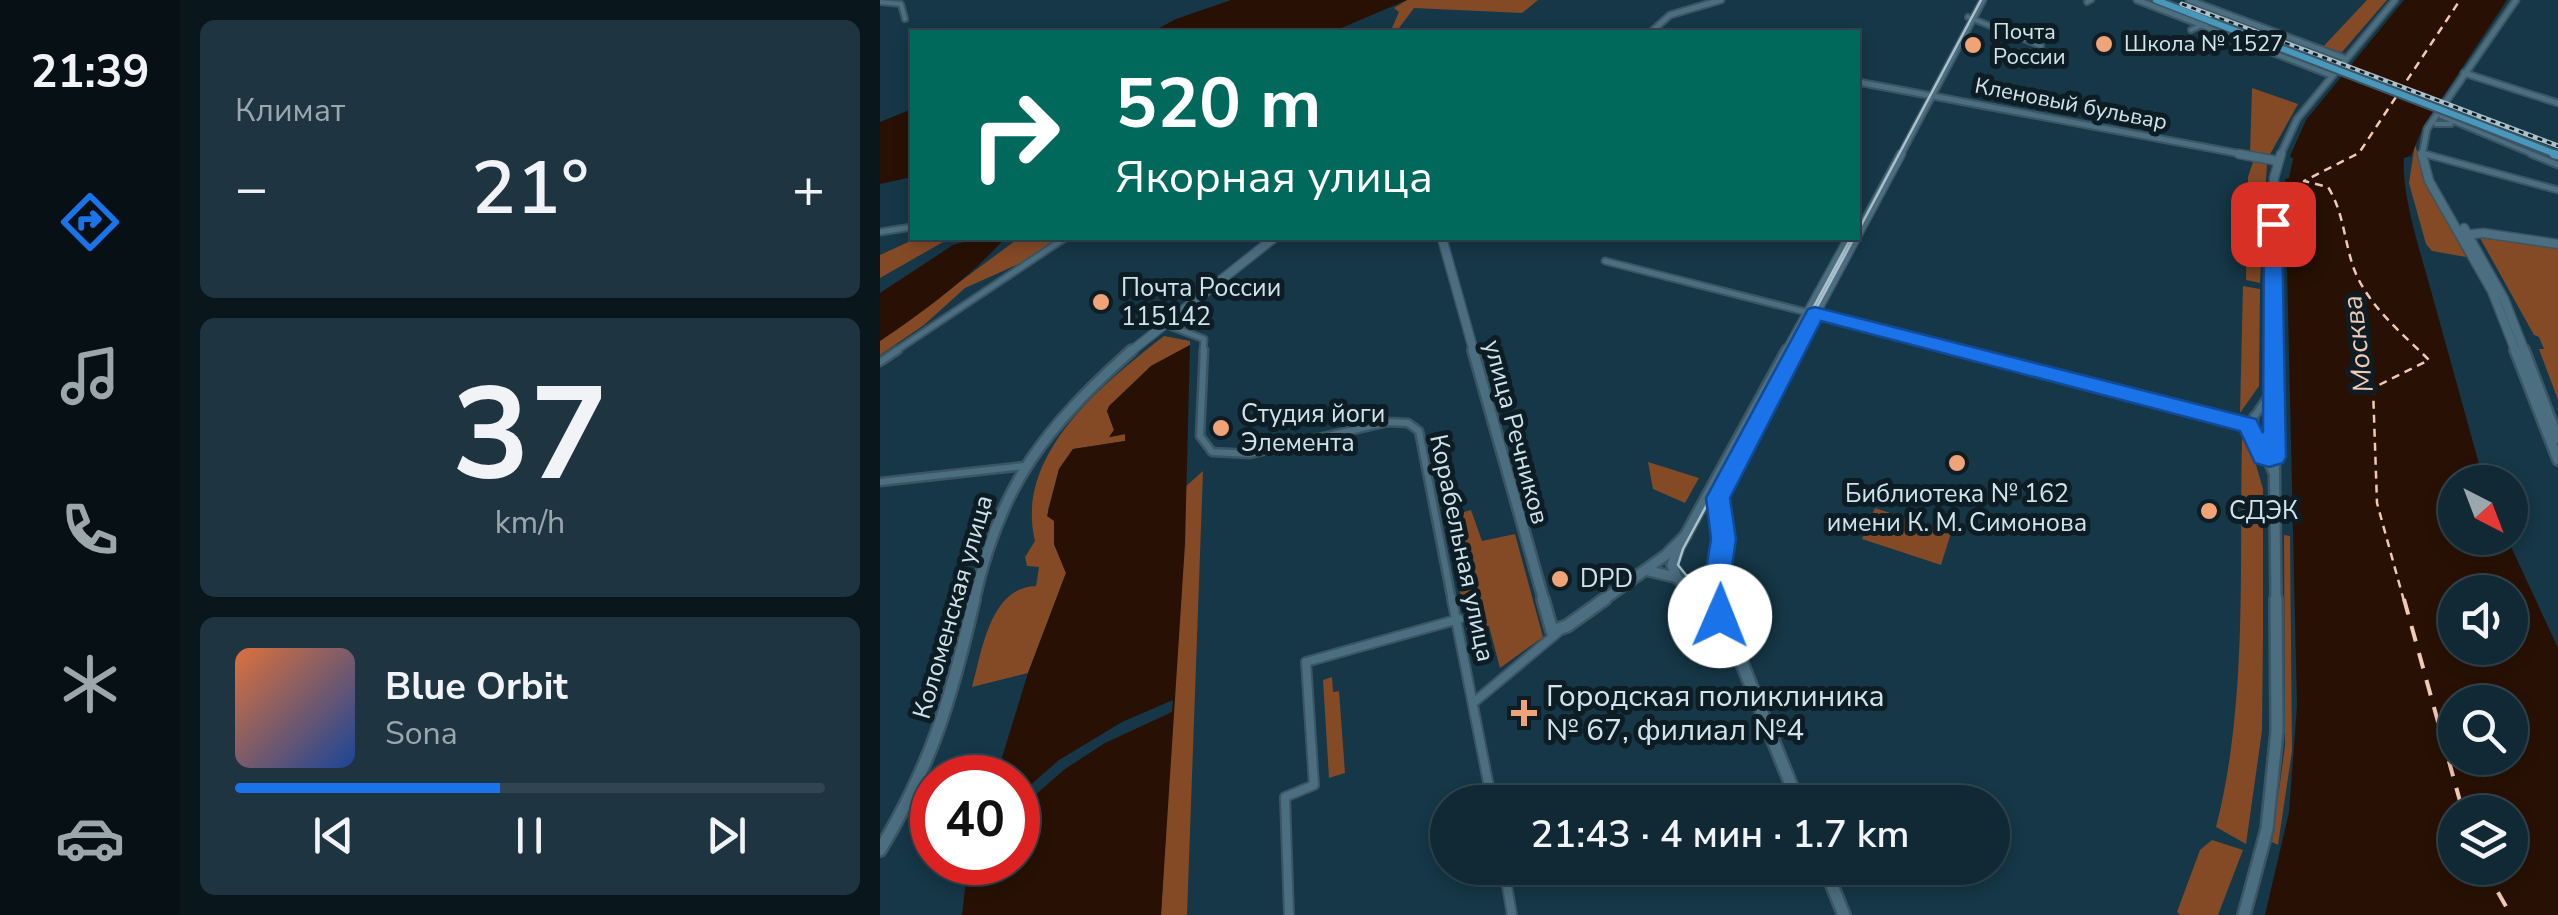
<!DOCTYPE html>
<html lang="ru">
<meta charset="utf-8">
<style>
:root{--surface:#102935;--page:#1e3541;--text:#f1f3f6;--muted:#9ca6ad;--line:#304550;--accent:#1a73e8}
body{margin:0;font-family:"Nunito Sans",sans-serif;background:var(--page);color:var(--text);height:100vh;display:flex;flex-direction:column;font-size:38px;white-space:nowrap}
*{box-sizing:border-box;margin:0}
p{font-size:32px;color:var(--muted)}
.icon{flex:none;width:55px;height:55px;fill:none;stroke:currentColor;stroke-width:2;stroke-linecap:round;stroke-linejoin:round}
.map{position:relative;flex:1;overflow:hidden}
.drawer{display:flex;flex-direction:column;gap:20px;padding:20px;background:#09171d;width:700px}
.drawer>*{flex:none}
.top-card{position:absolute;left:30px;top:30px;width:950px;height:210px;border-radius:0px;box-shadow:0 5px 15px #0003,0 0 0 2px var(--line);background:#00695c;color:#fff;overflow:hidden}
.needle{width:65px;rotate:138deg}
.fabs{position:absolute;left:1558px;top:465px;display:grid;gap:20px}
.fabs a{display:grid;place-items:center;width:90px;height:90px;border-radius:50%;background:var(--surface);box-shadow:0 5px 15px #0003,0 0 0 2px var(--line);font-size:50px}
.speed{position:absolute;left:30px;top:755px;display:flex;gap:20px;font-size:50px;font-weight:700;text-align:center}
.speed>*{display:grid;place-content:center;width:130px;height:130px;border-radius:50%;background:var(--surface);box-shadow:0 5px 15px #0003,0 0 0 2px var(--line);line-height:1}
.speed .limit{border:15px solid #d22;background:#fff;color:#111}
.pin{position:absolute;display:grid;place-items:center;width:85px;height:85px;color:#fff;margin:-42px;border-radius:20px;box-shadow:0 5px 15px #0006}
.me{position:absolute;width:110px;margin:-55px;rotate:1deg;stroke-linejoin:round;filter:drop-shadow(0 0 8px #0008)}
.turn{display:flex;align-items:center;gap:35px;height:210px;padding:0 40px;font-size:45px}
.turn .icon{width:130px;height:130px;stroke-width:2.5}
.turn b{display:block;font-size:70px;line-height:85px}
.big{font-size:75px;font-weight:600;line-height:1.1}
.drawer .card{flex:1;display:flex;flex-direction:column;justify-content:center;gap:15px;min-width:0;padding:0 35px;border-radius:15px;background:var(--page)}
.drawer .dial{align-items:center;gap:0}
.dial b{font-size:130px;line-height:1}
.song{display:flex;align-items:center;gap:30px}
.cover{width:120px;height:120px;border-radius:15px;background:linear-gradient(135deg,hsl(20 70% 55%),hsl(220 70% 35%))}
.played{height:10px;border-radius:5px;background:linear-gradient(90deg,var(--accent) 45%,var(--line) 45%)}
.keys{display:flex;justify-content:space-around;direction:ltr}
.heat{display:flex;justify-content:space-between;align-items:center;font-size:55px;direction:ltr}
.trip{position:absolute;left:550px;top:785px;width:580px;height:100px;border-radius:50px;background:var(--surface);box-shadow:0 5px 15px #0003,0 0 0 2px var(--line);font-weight:600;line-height:100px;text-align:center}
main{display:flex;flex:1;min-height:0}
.tabs{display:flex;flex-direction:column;width:180px;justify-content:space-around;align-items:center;background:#061015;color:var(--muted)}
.tabs .icon{width:70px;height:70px}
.tabs .on{color:var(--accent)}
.tabs b{font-size:45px;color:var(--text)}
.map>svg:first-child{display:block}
</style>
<main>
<nav class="tabs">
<b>21:39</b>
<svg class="icon on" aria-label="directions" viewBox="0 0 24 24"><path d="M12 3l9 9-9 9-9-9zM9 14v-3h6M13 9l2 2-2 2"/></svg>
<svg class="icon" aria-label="music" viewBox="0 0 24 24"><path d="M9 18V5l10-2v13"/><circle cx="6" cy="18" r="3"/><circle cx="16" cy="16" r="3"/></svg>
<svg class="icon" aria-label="phone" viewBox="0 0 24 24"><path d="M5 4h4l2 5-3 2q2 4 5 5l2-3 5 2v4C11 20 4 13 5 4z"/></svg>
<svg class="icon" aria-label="climate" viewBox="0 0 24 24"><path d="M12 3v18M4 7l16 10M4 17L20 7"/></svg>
<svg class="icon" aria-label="car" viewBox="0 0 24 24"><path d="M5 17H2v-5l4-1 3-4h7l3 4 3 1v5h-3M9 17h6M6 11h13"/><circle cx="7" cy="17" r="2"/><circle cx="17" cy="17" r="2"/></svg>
</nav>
<section class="drawer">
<div class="card"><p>Климат</p>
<div class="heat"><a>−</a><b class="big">21°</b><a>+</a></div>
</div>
<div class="card dial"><b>37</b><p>km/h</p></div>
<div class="card">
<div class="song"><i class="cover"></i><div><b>Blue Orbit</b><p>Sona</p></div></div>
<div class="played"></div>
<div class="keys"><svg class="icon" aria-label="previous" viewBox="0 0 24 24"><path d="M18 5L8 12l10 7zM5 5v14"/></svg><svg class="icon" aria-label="pause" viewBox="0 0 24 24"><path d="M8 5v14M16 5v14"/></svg><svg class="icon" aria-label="next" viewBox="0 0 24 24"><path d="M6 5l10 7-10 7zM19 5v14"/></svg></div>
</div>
</section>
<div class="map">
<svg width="1678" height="915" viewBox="0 0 1678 915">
<rect width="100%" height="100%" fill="#153747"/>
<!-- green -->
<g fill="#844a26">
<path d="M527,0H658L642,13L534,8L519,28H512L519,12L514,8Z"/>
<path d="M1487,0H1507L1462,52L1441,49Z"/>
<path d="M1372,88L1418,104L1389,156L1370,154Z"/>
<path d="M1535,144L1545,182L1586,257L1552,251L1546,244L1529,183Z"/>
<path d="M1374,159L1387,163L1380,283L1366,280L1368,177Z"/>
<path d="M37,238H70L0,278V255Z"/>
<path d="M139,238H182L150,259L85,288L44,325L0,355V341Z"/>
<path d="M1600,238L1678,248V400L1659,349H1664L1659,337L1654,335Z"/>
<path d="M1363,286L1380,289L1379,386L1360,413Z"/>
<path d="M284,336L310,341V345L271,366L227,411L234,430L230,437L246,434L245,441L193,449L179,469L168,510L174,521V544L186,573L148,673L92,687C102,651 110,587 156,586L159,567L147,566L145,557L155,541C134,454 223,384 284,336Z"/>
<path d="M1362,439L1369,441L1383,489V637L1382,731L1366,844L1336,827C1368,702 1359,567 1362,439Z"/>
<path d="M768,462L819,478L805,503L773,489Z"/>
<path d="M323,471L307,915H281L305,487Z"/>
<path d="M995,508L1071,533L1061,565L982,539Z"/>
<path d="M591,510L602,541L635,534L663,637L620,668L609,626L587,631L567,517Z"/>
<path d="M1404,535L1410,536L1412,751L1398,845L1392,842L1405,746Z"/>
<path d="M452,677L453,692L459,691L465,773L449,778L443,680Z"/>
<path d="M1332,840L1363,850L1338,915H1300L1297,912L1320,850Z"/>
</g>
<!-- water -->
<g fill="#281104" fill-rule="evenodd">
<path d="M351,0H527L452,32H272L296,19Z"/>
<path d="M1524,0H1627L1544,125L1531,156L1524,158C1521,192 1540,251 1550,287C1568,352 1586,417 1604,482H1575V538H1627L1678,648V915H1385L1409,812L1417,706L1405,179L1409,178L1413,159L1410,156L1426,120ZM1575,592H1630V648H1575ZM1575,702H1630V758H1575ZM1575,812H1630V868H1575Z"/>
<path d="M32,109V177L0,184V122Z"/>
<path d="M99,238H125C92,276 43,312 0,341V293L73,245Z"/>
<path d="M310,345L305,544L281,915H82L88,863L138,862V778L116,777L148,673L186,573L174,544V521L167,516L179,469L193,449L245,441V434L229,437L234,430L227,411L229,406L271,366Z"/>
</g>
<!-- pier -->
<path fill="#153747" d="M293,700L292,712L225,743L185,769L138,810V796L179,760L242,722Z"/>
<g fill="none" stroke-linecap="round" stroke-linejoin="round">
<!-- ferry-far1 -->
<path stroke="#f2c9b2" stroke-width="2.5" stroke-dasharray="8 6" stroke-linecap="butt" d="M1524,601L1497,503L1493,388L1549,360C1522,333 1488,306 1474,269C1464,241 1464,213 1448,187L1424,181L1479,153L1580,0"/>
<!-- ferry -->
<g stroke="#f2c9b2" stroke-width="4" stroke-dasharray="16 12" stroke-linecap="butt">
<path d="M1524,599L1583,812"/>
<path d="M1604,868L1631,915"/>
</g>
<defs>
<g id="street-far3">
<path d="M0,2L21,4L25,19"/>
<path d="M1207,2L1211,0"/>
<path d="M1088,17L1161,46"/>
<path d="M1311,30L1322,25"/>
<path d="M1561,116L1657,156"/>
<path d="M1556,124H1571"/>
<path d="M1545,154L1553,156"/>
</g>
<g id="street-far2">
<path d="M1545,154L1678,190"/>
<path d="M1651,154L1678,165"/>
<path d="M0,232L32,227"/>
<path d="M725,261L1083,352"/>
<path d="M287,325L324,339L323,352"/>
<path d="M14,352L185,238"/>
</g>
<g id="street-far1">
<path d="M324,350L320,436L332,452L370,454L508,422L528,423L539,431L572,601"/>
<path d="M1073,350L1368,425"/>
<path d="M0,362L18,350"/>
<path d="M1374,416V432L1394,476"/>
<path d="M1372,420L1393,389"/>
<path d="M0,482L144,466"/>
</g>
<g id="street">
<path d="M572,599L612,802"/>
<path d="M593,703L677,633"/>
<path d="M624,868L632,915"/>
<path d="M409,915L405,797L434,785L426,662L579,619"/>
</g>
<g id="secondary-far3">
<path d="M1257,0L1451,75"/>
<path d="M1309,0L1464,58"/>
<path d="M771,32L790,15L841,0"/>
<path d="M1584,73L1678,103"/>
<path d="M978,82L1372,156"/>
<path d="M1020,156L1103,0"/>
<path d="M1400,156L1417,119L1515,0"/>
<path d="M1542,156L1547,129L1636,0"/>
</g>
<g id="secondary-far2">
<path d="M1359,154L1398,161"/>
<path d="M1542,154L1549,181L1612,291L1636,352"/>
<path d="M1584,228L1624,299L1645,352"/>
<path d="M978,234L1021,154"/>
<path d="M1584,235L1603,233L1678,244"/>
<path d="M562,238L594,352"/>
<path d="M250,352L394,238"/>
<path d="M906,352L969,238"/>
<path d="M915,352L976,238"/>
<path d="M1393,352L1394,178L1401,154"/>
</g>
<g id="secondary-far1">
<path d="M593,350L664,601"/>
<path d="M1393,350L1396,601"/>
<path d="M1635,350L1678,460"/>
<path d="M1644,350L1678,439"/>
<path d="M765,570L795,577L827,601"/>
<path d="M797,578L792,565L799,547L907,350"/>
<path d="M804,582L826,583L839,572"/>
<path d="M94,601C120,484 165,428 252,350"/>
<path d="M722,601L786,555L806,535"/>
<path d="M836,601L844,539L838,498L917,350"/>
</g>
<g id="secondary">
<path d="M663,599L672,631L687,626L725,599"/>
<path d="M825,599L836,610"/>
<path d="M836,599L918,802"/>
<path d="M0,850C52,764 72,696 94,599"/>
<path d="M945,868L964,915"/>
<path d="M1364,915L1387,829L1397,731L1396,599"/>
</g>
<g id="primary-far1">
<path d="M1276,0L1330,21"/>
<path d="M1596,123L1678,155"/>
</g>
<path id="primary" d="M1674,154L1678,155"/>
</defs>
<!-- street-far3 casing -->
<use href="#street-far3" stroke="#3b5563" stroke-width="8"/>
<!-- street-far2 casing -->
<use href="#street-far2" stroke="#3b5563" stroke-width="9"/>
<!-- street-far1 casing -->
<use href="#street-far1" stroke="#3b5563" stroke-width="11"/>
<!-- street casing -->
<use href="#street" stroke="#3b5563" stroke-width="12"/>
<!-- secondary-far3 casing -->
<use href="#secondary-far3" stroke="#3b5563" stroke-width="9"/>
<!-- secondary-far2 casing -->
<use href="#secondary-far2" stroke="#3b5563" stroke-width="11"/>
<!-- secondary-far1 casing -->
<use href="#secondary-far1" stroke="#3b5563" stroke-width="14"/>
<!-- secondary casing -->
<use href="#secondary" stroke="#3b5563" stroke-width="16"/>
<!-- primary-far1 casing -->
<use href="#primary-far1" stroke="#3b5563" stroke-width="10"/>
<!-- primary casing -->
<use href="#primary" stroke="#3b5563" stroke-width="11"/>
<!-- street-far3 -->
<use href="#street-far3" stroke="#4b6e80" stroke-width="4"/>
<!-- street-far2 -->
<use href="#street-far2" stroke="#4b6e80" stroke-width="5"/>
<!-- street-far1 -->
<use href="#street-far1" stroke="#4b6e80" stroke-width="6"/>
<!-- street -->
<use href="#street" stroke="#4b6e80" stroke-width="8"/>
<!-- secondary-far3 -->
<use href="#secondary-far3" stroke="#4b6e80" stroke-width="5"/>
<!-- secondary-far2 -->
<use href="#secondary-far2" stroke="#4b6e80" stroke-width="8"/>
<!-- secondary-far1 -->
<use href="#secondary-far1" stroke="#4b6e80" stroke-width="9"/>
<!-- secondary -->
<use href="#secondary" stroke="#4b6e80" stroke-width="11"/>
<!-- primary-far1 -->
<use href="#primary-far1" stroke="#4798bb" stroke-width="6"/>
<!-- primary -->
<use href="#primary" stroke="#4798bb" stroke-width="8"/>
<!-- tram -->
<g stroke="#abc1cc" stroke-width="2.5">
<path d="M978,231L1101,0"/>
<path d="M971,238L803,549L798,565L806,575L826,576L834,568L838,550L834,498L974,238"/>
</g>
<defs>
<path id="rail" d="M1302,4L1678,146"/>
</defs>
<!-- rail casing -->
<use href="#rail" stroke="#abc1cc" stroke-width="5"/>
<!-- rail -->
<use href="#rail" stroke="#0e1d24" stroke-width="2.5" stroke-dasharray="5" stroke-linecap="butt"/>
<defs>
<path id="primary-bridge" d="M1330,21L1596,123"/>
</defs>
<!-- primary-bridge casing -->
<use href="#primary-bridge" stroke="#3b5563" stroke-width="10" stroke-linecap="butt"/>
<!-- primary-bridge -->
<use href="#primary-bridge" stroke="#4798bb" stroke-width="6"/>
</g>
<!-- route -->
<path fill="#1a73e8" stroke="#114b97" stroke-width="2.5" d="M1393,218L1402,224L1406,457L1403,463L1389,467L1375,463L1360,431L941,321L850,498L856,539L848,594L853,616L849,623L840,627L831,623L822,594L831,539L826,498L928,309L935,307L1368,417L1376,419L1383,433L1384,224Z"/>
<!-- markers -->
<g fill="#efa377" stroke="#0e1d24" stroke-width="4">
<circle cx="1224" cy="44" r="10"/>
<circle cx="1093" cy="45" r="10"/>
<circle cx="221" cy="302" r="10"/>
<circle cx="341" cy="428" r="10"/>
<circle cx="1077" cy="463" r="10"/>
<circle cx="1329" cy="511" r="10"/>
<circle cx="680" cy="579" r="10"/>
<path d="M639 698h10v10h10v10h-10v10h-10v-10h-10v-10h10z"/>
</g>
<g text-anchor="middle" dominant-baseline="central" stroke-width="10" stroke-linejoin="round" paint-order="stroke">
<!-- far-poi labels -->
<g font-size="22" fill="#d1e4ee" stroke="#0e1d24" text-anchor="start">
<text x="1113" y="32">Почта<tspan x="1113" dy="25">России</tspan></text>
<text x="1244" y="44">Школа № 1527</text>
</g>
<!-- far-street labels -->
<g font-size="22" fill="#d1e4ee" stroke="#0e1d24">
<text transform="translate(1191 104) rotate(11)">Кленовый бульвар</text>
</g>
<!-- poi labels -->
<g font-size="25" fill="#d1e4ee" stroke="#0e1d24" text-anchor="start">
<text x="241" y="288">Почта России<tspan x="241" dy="29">115142</tspan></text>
<text x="361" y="414">Студия йоги<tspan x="361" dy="29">Элемента</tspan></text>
<text x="1077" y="494" text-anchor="middle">Библиотека № 162<tspan x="1077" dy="29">имени К. М. Симонова</tspan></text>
<text x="1349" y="511">СДЭК</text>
<text x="700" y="579">DPD</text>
</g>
<!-- street labels -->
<g font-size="25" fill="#d1e4ee" stroke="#0e1d24">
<text transform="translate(636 432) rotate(75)">улица Речников</text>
<text transform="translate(582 548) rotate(78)">Корабельная улица</text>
<text transform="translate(73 607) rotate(-74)">Коломенская улица</text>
</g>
<!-- water labels -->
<g font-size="28" font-style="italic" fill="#f2c9b2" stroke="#0e1d24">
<text transform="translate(1478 344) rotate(-97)">Москва</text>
</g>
<!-- near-poi labels -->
<g font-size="30" fill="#d1e4ee" stroke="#0e1d24" text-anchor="start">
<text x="666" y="696">Городская поликлиника<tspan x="666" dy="34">№ 67, филиал №4</tspan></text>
</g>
</g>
</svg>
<div class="fabs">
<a><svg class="needle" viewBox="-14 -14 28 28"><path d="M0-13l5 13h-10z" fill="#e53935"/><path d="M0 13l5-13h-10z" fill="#9ca6ad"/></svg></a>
<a><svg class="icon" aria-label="sound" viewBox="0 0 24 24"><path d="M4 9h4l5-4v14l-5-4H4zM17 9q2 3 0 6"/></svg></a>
<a><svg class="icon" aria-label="search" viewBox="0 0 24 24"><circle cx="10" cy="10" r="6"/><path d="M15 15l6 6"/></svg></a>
<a><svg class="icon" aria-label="layers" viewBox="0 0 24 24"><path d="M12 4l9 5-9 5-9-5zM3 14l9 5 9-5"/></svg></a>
</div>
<div class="speed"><div class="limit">40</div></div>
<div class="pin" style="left:1393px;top:224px;background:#d93025"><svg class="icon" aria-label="arrive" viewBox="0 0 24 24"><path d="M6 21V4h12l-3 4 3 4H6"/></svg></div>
<svg class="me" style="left:840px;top:616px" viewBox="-20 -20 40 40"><circle r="19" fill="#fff"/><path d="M0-13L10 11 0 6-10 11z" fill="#1a73e8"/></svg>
<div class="trip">21:43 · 4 мин · 1.7 km</div>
<div class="top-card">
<div class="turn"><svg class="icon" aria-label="right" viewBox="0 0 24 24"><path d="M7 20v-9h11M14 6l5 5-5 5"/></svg><div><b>520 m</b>Якорная улица</div></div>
</div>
</div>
</main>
